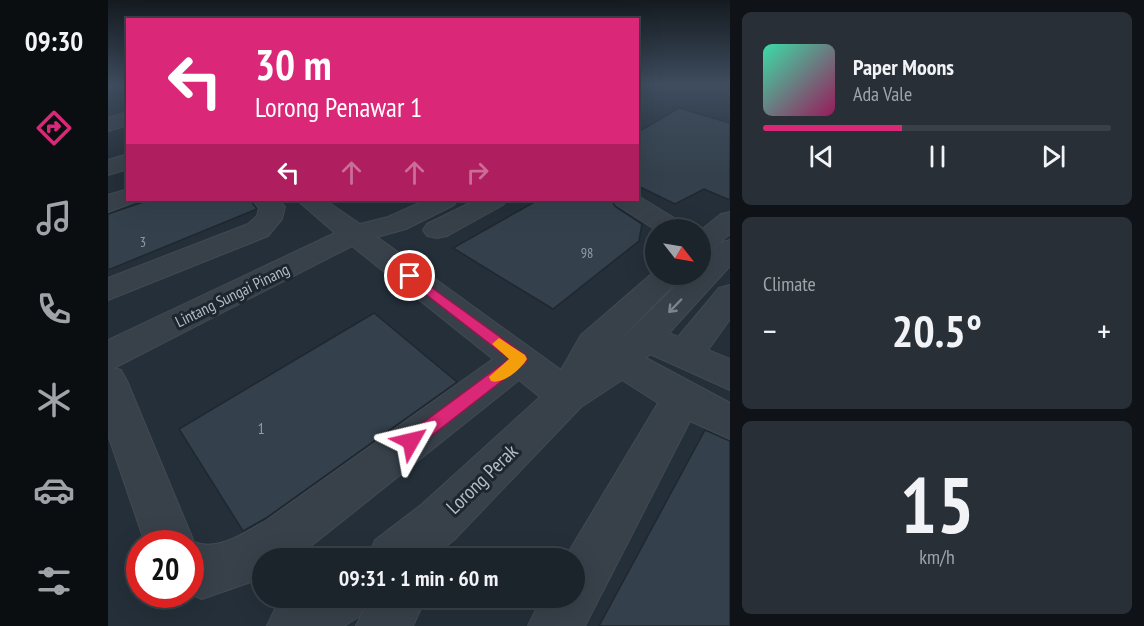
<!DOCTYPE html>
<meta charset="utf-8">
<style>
:root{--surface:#1b232b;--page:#282f37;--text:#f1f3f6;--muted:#a0a4a9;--line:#394047;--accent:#db2777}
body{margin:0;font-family:"PT Sans Narrow",sans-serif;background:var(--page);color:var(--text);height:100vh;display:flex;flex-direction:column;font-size:22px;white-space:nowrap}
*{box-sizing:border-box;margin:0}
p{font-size:20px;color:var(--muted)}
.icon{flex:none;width:33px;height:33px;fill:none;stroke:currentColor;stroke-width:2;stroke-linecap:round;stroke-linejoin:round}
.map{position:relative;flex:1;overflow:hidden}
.details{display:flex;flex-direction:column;gap:12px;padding:12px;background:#0f1318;width:414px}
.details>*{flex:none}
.guide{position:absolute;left:18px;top:18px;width:513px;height:183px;border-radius:0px;box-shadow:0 6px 24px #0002,0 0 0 2px var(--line);background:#db2777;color:#fff;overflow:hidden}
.needle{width:39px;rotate:121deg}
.fabs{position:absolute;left:537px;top:219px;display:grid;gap:12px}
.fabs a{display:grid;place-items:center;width:66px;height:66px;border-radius:50%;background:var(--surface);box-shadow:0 6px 24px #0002,0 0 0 2px var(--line);font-size:30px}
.speed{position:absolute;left:18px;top:530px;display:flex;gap:12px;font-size:30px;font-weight:700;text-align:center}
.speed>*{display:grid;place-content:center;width:78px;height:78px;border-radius:50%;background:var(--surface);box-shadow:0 6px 24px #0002,0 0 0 2px var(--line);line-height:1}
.speed .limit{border:9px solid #d22;background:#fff;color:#111}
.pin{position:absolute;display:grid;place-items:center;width:51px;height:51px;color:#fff;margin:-26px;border:3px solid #fff;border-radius:50%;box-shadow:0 2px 6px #0007}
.me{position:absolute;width:66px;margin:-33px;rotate:53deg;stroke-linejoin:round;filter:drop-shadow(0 0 4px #0008)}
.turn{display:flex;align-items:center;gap:21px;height:126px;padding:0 30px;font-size:27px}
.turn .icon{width:78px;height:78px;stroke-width:2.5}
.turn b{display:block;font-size:42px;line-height:51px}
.lanes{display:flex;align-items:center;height:57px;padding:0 30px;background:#0003;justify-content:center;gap:30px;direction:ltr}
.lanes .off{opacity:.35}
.big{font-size:45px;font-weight:800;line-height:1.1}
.details .widget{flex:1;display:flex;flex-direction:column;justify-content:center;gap:9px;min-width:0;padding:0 21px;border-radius:9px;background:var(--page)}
.details .dial{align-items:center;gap:0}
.dial b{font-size:78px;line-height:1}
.song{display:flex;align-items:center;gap:18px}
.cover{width:72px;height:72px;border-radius:9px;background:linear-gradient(135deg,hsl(160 70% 55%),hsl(330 70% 35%))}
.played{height:6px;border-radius:3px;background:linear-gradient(90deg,var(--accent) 40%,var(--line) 40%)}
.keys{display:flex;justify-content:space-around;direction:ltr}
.heat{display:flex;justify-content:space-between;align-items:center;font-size:33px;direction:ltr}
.trip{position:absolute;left:144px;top:548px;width:333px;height:60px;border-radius:30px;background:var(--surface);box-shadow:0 6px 24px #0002,0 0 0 2px var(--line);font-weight:800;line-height:60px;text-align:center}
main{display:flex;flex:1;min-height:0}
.menu{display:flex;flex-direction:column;width:108px;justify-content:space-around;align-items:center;background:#0b0e11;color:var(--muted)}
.menu .icon{width:42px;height:42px}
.menu .selected{color:var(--accent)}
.menu b{font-size:27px;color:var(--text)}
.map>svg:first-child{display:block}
</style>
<main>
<nav class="menu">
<b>09:30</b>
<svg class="icon selected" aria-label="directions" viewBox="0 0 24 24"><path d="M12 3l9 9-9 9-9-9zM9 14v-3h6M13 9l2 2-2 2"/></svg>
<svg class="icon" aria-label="music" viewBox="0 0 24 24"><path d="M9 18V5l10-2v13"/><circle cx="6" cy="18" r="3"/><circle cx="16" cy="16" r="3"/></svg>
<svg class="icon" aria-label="phone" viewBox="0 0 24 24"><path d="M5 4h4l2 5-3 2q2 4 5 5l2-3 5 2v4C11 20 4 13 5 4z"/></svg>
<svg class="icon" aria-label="climate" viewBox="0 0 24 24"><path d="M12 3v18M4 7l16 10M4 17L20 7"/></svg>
<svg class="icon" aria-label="car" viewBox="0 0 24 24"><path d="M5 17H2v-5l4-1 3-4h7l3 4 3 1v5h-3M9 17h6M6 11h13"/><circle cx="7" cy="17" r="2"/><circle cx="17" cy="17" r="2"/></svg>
<svg class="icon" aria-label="filters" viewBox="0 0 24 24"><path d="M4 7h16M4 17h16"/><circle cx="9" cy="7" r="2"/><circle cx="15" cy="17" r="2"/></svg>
</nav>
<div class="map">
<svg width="622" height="626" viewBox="0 0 622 626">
<rect width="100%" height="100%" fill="#242f39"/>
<!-- building -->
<g fill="#34414d" stroke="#1f2830" stroke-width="1.5">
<path d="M571,108L622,123V200L596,189L567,204L530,186V132Z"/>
<path d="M41,200H142L149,209L0,270V214Z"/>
<path d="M430,200H503L508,207L534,224L531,241L445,309L345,248Z"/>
<path d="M266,313L349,382L158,518L135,531L71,429Z"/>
<path d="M597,430L622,441V626H491Z"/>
</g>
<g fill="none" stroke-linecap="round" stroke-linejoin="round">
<defs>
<g id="minor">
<path d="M20,112V125L0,131V118Z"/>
<path d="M20,154V169L0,175V160Z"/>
<path d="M20,189V200H30L29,201L0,212V195Z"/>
<path d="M530,196L576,224L579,230H548L509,205L505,200H530Z"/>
<path d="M144,200H171L177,207L174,219L160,236L0,300V278L140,224L149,216L151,208Z"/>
<path d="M189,200H217L252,224L280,217L318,200H349L346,205L298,229L269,237L453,370L473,335L548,270V274H576L510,342L580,274H592V262L612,243L622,240V266L561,333L570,337L611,288L622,285V319L600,350L622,359V390L542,354L538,358L622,403V439L582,421L477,626H420L434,597H466V558H457L550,403L514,380L473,407L347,539L324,558H260L267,540L313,505L432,397L411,380L193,554L187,558H154V578L94,599L82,594V543H37L0,435V340L227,233ZM244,246L385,359L159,520C138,532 110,552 86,542L19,381L13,370L6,368Z"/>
<path d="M368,200H399L395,205L339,236L329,238L319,236L315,230L319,224Z"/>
<path d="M622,212V234L602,251L592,253V231L613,214Z"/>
<path d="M183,597H260L252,616L236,626H159L168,607Z"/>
<path d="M262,597H318L305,626H248Z"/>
</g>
</defs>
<!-- minor casing -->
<use href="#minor" stroke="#414a53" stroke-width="2"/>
<!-- minor -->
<use href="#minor" fill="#38414a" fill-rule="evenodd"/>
</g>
<!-- one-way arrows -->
<defs><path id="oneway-shaft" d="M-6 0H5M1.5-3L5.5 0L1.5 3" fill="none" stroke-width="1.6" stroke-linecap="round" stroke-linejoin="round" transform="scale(1.5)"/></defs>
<use stroke="#7c858e" href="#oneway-shaft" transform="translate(567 306) rotate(134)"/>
<!-- sky -->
<linearGradient id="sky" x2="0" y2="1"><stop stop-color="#141a1f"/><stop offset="0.49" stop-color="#3f4d5f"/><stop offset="1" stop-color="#3f4d5f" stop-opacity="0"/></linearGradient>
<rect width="622" height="173" fill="url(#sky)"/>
<!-- route -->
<path fill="#db2777" stroke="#8e194d" stroke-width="1.5" d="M302,272L417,355L419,359L417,363L309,447L303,449L297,447L294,441L297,436L401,359L298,279L296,276L298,273Z"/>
<!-- slow -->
<path fill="#f59e0b" d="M391,338L417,355L419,359C413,369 395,385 383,381L381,377L401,359L384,344Z"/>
<g text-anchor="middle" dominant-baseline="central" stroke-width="6" stroke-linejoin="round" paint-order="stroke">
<!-- number labels -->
<g font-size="14" fill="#929ca6">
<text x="35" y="242">3</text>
<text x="479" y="253">98</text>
</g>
<!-- street labels -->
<g font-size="16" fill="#b3bcc5" stroke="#1d262e">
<text transform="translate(124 295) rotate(-26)">Lintang Sungai Pinang</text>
</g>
<!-- near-number labels -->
<g font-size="16" fill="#929ca6">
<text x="153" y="428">1</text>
</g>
<!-- near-street labels -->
<g font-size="20" fill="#b3bcc5" stroke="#1d262e">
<text transform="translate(374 479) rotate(-44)">Lorong Perak</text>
</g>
</g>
</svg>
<div class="fabs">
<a><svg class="needle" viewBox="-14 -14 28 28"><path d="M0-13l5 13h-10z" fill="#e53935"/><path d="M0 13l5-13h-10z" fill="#a0a4a9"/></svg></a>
</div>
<div class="speed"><div class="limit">20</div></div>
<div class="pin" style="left:302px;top:276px;background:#d93025"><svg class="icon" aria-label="arrive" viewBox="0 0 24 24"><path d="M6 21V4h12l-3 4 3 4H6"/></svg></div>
<svg class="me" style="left:303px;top:441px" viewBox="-20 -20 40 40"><path d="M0-17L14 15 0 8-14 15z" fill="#db2777" stroke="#fff" stroke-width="4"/></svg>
<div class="trip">09:31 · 1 min · 60 m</div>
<div class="guide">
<div class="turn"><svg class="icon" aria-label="left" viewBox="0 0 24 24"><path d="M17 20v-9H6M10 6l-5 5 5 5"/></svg><div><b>30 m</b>Lorong Penawar 1</div></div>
<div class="lanes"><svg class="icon" aria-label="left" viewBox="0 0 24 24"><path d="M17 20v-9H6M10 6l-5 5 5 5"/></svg><svg class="icon off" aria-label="ahead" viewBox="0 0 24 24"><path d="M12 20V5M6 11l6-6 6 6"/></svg><svg class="icon off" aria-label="ahead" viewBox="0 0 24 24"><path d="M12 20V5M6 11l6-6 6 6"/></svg><svg class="icon off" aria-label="right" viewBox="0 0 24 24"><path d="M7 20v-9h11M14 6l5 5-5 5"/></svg></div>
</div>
</div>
<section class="details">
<div class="widget">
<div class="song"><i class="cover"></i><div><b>Paper Moons</b><p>Ada Vale</p></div></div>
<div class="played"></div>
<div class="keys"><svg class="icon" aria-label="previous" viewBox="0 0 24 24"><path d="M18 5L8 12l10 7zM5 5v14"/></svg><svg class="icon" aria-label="pause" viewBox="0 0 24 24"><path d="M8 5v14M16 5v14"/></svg><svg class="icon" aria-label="next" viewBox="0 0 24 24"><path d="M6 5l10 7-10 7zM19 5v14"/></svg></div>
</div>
<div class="widget"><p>Climate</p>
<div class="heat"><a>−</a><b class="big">20.5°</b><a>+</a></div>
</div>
<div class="widget dial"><b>15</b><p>km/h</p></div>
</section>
</main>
